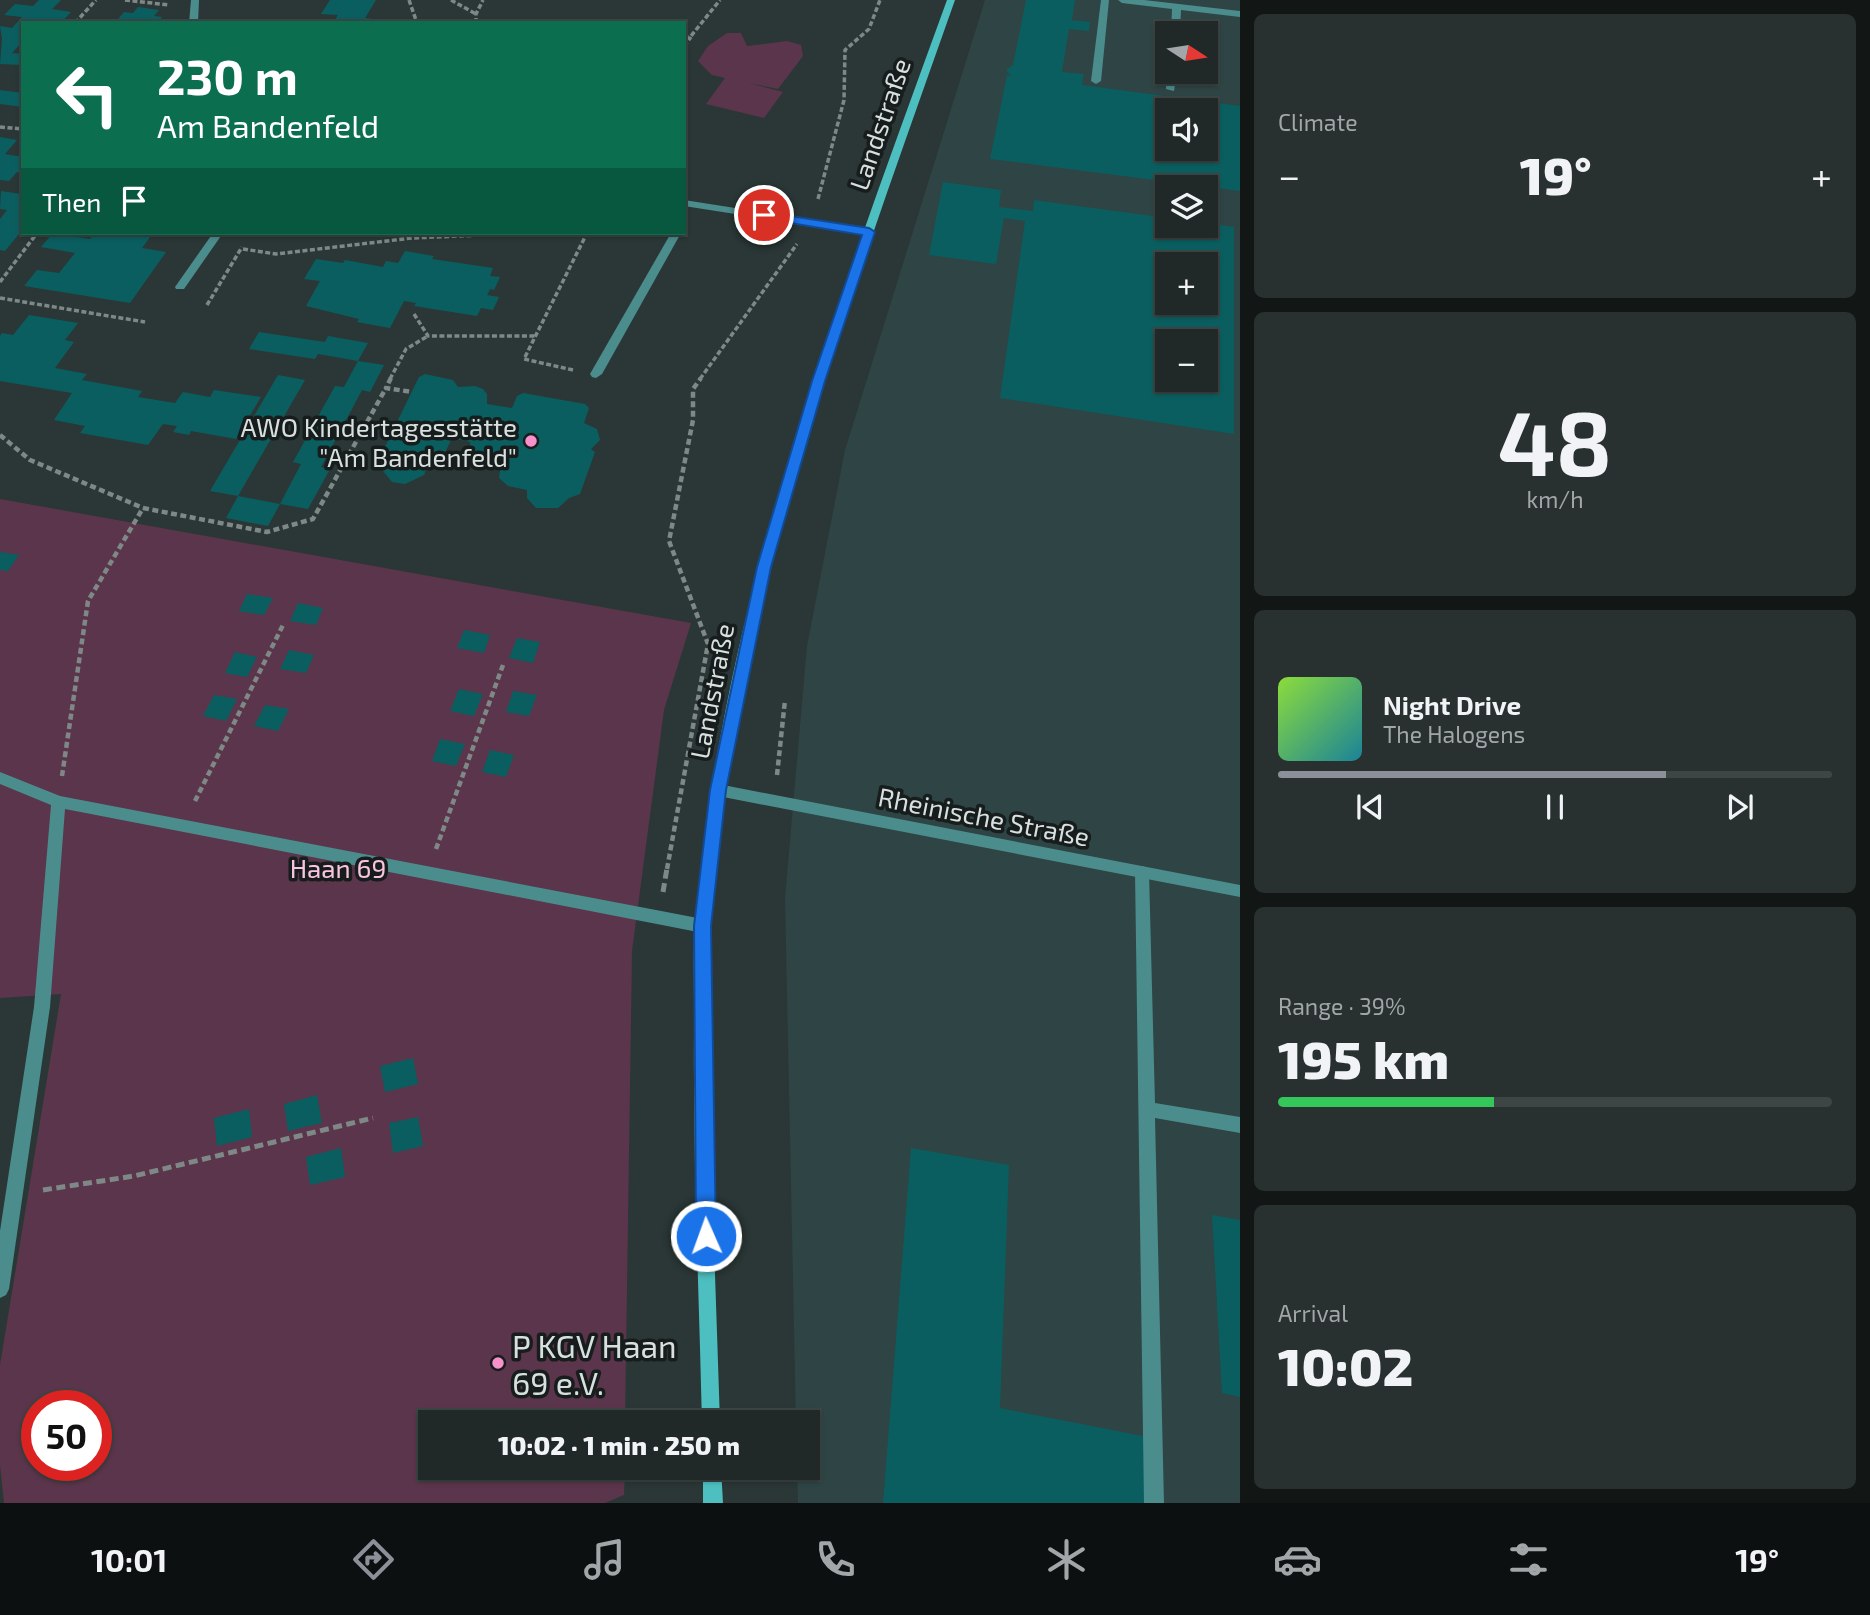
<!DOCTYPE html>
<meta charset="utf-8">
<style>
:root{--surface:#202928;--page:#283130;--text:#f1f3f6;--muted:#a2a6a8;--line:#3d4545;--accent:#8c9099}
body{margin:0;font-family:"Exo 2",sans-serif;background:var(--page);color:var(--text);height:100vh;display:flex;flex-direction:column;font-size:26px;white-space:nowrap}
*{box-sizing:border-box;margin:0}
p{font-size:23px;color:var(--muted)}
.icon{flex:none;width:38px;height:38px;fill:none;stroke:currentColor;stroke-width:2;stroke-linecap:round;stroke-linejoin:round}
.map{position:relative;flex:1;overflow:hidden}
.drawer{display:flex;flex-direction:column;gap:14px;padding:14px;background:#121716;width:630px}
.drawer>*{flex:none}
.guide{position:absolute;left:21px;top:21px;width:665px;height:214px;border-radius:0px;box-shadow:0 2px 5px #0004,0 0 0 2px var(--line);background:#0b6e4f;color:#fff;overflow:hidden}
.needle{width:46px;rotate:102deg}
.fabs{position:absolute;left:1155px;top:21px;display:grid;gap:14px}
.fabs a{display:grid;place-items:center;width:63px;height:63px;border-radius:0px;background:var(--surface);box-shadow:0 2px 5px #0004,0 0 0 2px var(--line);font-size:35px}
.speed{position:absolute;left:21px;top:1390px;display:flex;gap:14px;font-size:35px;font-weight:700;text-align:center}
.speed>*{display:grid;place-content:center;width:91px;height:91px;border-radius:50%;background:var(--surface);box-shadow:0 2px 5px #0004,0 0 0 2px var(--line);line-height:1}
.speed .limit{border:10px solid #d22;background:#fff;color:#111}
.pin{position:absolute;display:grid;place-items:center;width:60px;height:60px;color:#fff;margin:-30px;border:4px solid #fff;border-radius:50%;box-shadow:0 2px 7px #0007}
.me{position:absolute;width:77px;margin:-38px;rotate:358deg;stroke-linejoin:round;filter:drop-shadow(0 0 5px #0008)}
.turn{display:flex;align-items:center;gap:24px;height:147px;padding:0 21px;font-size:32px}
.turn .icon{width:91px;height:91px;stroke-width:2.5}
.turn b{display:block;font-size:49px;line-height:60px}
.then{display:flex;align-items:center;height:66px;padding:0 21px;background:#0003;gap:14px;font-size:26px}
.big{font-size:52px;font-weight:800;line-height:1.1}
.drawer .tile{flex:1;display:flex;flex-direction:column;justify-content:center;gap:10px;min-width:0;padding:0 24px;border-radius:10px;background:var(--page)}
.drawer .dial{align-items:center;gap:0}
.dial b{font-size:91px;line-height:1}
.song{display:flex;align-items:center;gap:21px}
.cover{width:84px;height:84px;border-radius:10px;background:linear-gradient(135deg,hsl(90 70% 55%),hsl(190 70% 35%))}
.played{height:7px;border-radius:4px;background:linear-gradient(90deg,var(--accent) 70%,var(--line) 70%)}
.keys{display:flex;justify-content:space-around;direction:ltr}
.heat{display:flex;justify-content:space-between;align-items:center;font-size:38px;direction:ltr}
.charge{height:10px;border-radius:5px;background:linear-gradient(90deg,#34c759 39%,var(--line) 0)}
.trip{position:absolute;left:418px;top:1410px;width:402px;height:70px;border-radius:0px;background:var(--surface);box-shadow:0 2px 5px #0004,0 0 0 2px var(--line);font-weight:800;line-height:70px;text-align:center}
.tabs{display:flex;height:112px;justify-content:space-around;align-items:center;background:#0d1010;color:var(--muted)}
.tabs .icon{width:49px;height:49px}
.tabs .selected{color:var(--accent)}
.tabs b{font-size:32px;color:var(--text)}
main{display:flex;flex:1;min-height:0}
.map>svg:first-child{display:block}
</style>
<main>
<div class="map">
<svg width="1240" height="1503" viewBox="0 0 1240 1503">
<rect width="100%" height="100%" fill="#2a3736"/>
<!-- built -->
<path fill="#2f4444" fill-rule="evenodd" d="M985,0H1240V1503H798L797,1468H808V1423H796L785,898L807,646L845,450ZM1167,33H1206V72H1167ZM1167,110H1206V149H1167ZM1167,187H1206V226H1167ZM1167,264H1206V303H1167ZM1167,341H1206V380H1167Z"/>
<!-- green -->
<g fill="#5b354b" fill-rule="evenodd">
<path d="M727,33H741L747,46L787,41L801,45L803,56L778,89L749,83L783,92L764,118L706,104L725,78L712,75L698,61L708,46Z"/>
<path d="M0,499L691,623L664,710L632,951L625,1423H430V1468H625L624,1495L605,1503H4L0,1465V1365L61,994L0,998ZM37,1405H96V1465H37Z"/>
</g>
<!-- building -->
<g fill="#0b5e5f" fill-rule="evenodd">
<path d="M39,0H61L52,9L71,12L61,23L41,20L39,23H23V41L12,53L23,54V65L0,64L2,39L0,26L12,28L22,17L4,15L15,4L33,6Z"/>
<path d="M330,0H376L365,18L380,20L378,23H333L338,15L321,14Z"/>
<path d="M1026,0H1075L1072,20L1090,22L1089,31L1069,29L1062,72L1084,74L1082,85L1240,106V191L990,159L1007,75L1012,76L1006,70L1013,65ZM1167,110H1206V149H1167Z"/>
<path d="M138,7L159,10L154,16L162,17L158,23H115L124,12L133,13Z"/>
<path d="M0,90L23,93V107L0,104Z"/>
<path d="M0,137L17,140L5,154L23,157V173L17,172L9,181L0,180Z"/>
<path d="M943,182L1001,190L999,207L1033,211L1034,200L1167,218V226H1206V223L1234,227V434L1000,398L1025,221L1004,218L996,264L929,255ZM1167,264H1206V303H1167ZM1167,341H1206V380H1167Z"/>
<path d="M1,191L21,194L23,192V229L5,251L0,250V219L7,210L0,209Z"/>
<path d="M53,233L90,239L95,233H153L142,248L166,252L130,303L24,286L37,270L59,273L75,253L41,247Z"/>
<path d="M405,251L434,256L432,259L493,268L490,276L500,277L494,290L490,289L487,295L499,297L493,310L481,308L477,316L414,306L416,303L404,301L390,328L357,322L359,319L306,306L320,281L304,279L316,259L343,263L345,260L383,267L386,261L398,263Z"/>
<path d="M29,315L78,323L65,340L74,342L55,368L87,374L82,380L142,391L138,397L175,403L183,392L210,397L214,390L261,397L236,439L191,431L189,435L173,432L177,426L163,424L148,445L80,433L85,426L54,420L72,393L0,381V336L2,333L13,335Z"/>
<path d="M259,332L325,342L328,336L368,343L358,361L318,354L315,359L249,349Z"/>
<path d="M358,361L384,365L370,392L362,390L321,467L330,469L308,509L280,504L301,464L293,462L335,386L344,387Z"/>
<path d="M425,374L453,380L458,387L475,386L483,389L487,394V404L512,408L517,396L523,393L585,404L589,408L584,423L597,429L600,440L591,449L595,452L580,494L569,498L558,508H536L527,498V490L508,486L499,478L501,460L488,462L477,459L471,456L470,442L452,438L441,461L430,460L424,475L405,484L392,482L383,471L384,465L377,463L419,377Z"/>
<path d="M278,375L305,380L238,496L210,491Z"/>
<path d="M238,496L280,504L268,526L226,518Z"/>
<path d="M0,552L19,555L8,571L0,570Z"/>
<path d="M247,594L273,598L264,615L239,611Z"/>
<path d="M298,603L323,608L316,625L290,621Z"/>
<path d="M464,630L490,635L484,653L457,648Z"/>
<path d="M517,638L540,642L533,663L509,658Z"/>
<path d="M289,650L314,655L306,673L280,669Z"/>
<path d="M235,652L257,657L247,677L225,673Z"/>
<path d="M459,689L483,694L474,716L450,711Z"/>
<path d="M513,691L537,695L529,716L506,712Z"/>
<path d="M214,695L237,699L226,721L203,716Z"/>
<path d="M265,705L289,709L278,731L254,726Z"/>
<path d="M440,739L465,744L456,766L432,761Z"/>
<path d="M490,750L514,755L506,777L482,772Z"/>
<path d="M413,1058L418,1084L385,1092L380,1066Z"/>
<path d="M317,1095L322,1123L288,1131L284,1104Z"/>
<path d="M249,1109L252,1137L217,1146L214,1118Z"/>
<path d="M418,1117L423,1146L393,1153L389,1123Z"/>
<path d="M341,1148L345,1177L310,1185L306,1157Z"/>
<path d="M911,1148L1009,1165L1000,1408L1143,1436L1145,1503H883Z"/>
<path d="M1212,1215L1240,1220V1397L1222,1393Z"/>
</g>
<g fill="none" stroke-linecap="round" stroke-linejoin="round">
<!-- path-far2 -->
<g stroke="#7e8887" stroke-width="3.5" stroke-dasharray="5 2.5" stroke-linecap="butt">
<path d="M125,0L169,5"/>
<path d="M409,0L417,23"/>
<path d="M451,0L476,14"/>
<path d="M75,23L96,0"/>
<path d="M476,23V14L483,0"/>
<path d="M684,38L691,36L720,0"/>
<path d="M684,46L691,37"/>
<path d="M0,127L23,129"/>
<path d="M818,199L844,100L845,50L869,29L880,0"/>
<path d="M243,249L276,254L412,238L530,233"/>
<path d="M0,282L37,233"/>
<path d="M0,298L145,322"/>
<path d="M207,305L242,247"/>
<path d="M414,314L428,336H536"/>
<path d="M573,370L524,359L587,233"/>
<path d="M390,379L406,349L428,336"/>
<path d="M700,379L797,244"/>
</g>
<!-- path-far1 -->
<g stroke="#7e8887" stroke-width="4.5" stroke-dasharray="6 3.5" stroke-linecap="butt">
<path d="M391,378L386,388L412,392"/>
<path d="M0,435L30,460L143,508"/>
<path d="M777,775L785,700"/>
<path d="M62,776L88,601L143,508L267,532L313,519L386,388"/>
<path d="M195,801L283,625"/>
<path d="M436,849L503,665"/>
<path d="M667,869L708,644L669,541L693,420V389L701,378"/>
</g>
<!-- path -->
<g stroke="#7e8887" stroke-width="5" stroke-dasharray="9 4.5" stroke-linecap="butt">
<path d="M663,892L667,868"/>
<path d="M43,1190L134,1176L373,1118"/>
</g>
<!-- service -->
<g fill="#4b8d8d" fill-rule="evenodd">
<path d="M1101,0H1109L1101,81L1096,84L1091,81Z"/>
<path d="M1118,0H1144L1240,11V17L1181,10L1180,33H1171L1172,9L1122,3Z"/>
<path d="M1167,72H1177L1174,91L1166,89Z"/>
<path d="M0,772L60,796L703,919L708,921L711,926L708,931L703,933L65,809L50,1007L9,1289L6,1295L0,1298V1231L34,1007L51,805L0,784Z"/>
<path d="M1142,866L1147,868L1149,872L1155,1103L1240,1117V1133L1155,1118L1164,1503H1144L1135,872L1137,868Z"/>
</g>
<!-- minor -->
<g fill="#4b8d8d" fill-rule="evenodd">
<path d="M191,0H199L198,23H189Z"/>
<path d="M684,200L869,229L874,232L869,235L684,206Z"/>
<path d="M213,233H223L184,289H176L175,287Z"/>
<path d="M671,233H681L602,374L596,378L592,377L590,374Z"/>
<path d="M718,784L1240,885V897L718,796L713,794L711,790L713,786Z"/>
</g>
<!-- secondary -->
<g fill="#4dbfc0" fill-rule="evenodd">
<path d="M947,0H955C849,301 734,604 711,925C708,961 710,998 710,1035C710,1164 716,1293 720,1423H702C699,1293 693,1164 694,1034C695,997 692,961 695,924C722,603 838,301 947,0Z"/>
<path d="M703,1468H721L723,1503H703Z"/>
</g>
</g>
<!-- route -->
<path fill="#1a73e8" stroke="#114b97" stroke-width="2" d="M764,212L869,228L875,232L825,381L771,567L726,790L711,926L716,1236L713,1243L706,1246L699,1243L696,1236L694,926L710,790L757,567L812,381L862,235L760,218V213Z"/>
<!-- markers -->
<g fill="#f890cc" stroke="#171d1d" stroke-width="2.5">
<circle cx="531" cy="441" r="7"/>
<circle cx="498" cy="1363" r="7"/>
</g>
<g text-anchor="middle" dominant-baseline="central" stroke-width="7" stroke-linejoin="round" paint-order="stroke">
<!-- street labels -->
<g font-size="26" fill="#d8dfdf" stroke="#171d1d">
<text transform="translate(879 124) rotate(-71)">Landstraße</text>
<text transform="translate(711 691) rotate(-79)">Landstraße</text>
<text transform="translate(984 816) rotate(11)">Rheinische Straße</text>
</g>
<!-- poi labels -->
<g font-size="26" fill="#d8dfdf" stroke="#171d1d" text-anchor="end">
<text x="517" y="426">AWO Kindertagesstätte<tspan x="517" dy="30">"Am Bandenfeld"</tspan></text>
</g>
<!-- park labels -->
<g font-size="26" fill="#fac4e1" stroke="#171d1d">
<text x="338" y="867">Haan 69</text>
</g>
<!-- near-poi labels -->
<g font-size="32" fill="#d8dfdf" stroke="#171d1d" text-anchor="start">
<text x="512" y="1345">P KGV Haan<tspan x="512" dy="37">69 e.V.</tspan></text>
</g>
</g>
</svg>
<div class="fabs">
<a><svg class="needle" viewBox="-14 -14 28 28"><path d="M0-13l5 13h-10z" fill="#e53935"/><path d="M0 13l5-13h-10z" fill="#a2a6a8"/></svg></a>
<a><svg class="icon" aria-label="sound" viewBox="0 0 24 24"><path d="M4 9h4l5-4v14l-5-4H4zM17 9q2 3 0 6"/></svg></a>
<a><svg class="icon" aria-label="layers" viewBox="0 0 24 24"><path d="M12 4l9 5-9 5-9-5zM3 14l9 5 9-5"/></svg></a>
<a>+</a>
<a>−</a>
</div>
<div class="speed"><div class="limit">50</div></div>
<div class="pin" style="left:764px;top:215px;background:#d93025"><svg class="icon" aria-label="arrive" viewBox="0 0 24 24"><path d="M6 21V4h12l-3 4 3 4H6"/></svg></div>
<svg class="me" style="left:706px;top:1236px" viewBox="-20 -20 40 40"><circle r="17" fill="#1a73e8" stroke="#fff" stroke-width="3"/><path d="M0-11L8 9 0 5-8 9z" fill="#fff"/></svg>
<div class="trip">10:02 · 1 min · 250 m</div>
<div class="guide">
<div class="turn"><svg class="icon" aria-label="left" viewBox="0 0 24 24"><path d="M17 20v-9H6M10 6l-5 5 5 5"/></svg><div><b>230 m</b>Am Bandenfeld</div></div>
<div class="then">Then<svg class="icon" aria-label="arrive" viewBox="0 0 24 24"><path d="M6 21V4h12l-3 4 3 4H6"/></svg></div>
</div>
</div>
<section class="drawer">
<div class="tile"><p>Climate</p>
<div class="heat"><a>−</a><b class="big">19°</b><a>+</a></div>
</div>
<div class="tile dial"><b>48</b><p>km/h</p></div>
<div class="tile">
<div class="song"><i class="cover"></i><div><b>Night Drive</b><p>The Halogens</p></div></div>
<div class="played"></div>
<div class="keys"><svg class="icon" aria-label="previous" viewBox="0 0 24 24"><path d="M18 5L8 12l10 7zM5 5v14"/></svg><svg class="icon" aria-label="pause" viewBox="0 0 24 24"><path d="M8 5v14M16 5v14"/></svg><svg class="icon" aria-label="next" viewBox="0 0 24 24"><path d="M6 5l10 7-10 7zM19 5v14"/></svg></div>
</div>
<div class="tile"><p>Range · 39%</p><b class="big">195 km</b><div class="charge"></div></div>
<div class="tile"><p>Arrival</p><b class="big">10:02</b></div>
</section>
</main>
<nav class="tabs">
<b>10:01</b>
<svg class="icon selected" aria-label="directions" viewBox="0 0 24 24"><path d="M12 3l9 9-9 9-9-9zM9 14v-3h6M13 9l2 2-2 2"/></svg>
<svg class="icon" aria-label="music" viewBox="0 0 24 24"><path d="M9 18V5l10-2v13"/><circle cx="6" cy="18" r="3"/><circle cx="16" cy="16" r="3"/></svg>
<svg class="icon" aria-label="phone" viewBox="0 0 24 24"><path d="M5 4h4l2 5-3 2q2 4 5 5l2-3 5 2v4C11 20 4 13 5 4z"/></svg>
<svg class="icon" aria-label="climate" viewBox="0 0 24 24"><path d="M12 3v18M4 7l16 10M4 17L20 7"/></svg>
<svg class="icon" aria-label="car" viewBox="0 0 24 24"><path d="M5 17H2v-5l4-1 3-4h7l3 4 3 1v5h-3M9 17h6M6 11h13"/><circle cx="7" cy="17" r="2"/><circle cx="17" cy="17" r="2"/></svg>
<svg class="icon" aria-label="filters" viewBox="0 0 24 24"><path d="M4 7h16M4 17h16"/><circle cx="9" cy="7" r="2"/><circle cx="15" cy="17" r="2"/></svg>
<b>19°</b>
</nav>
